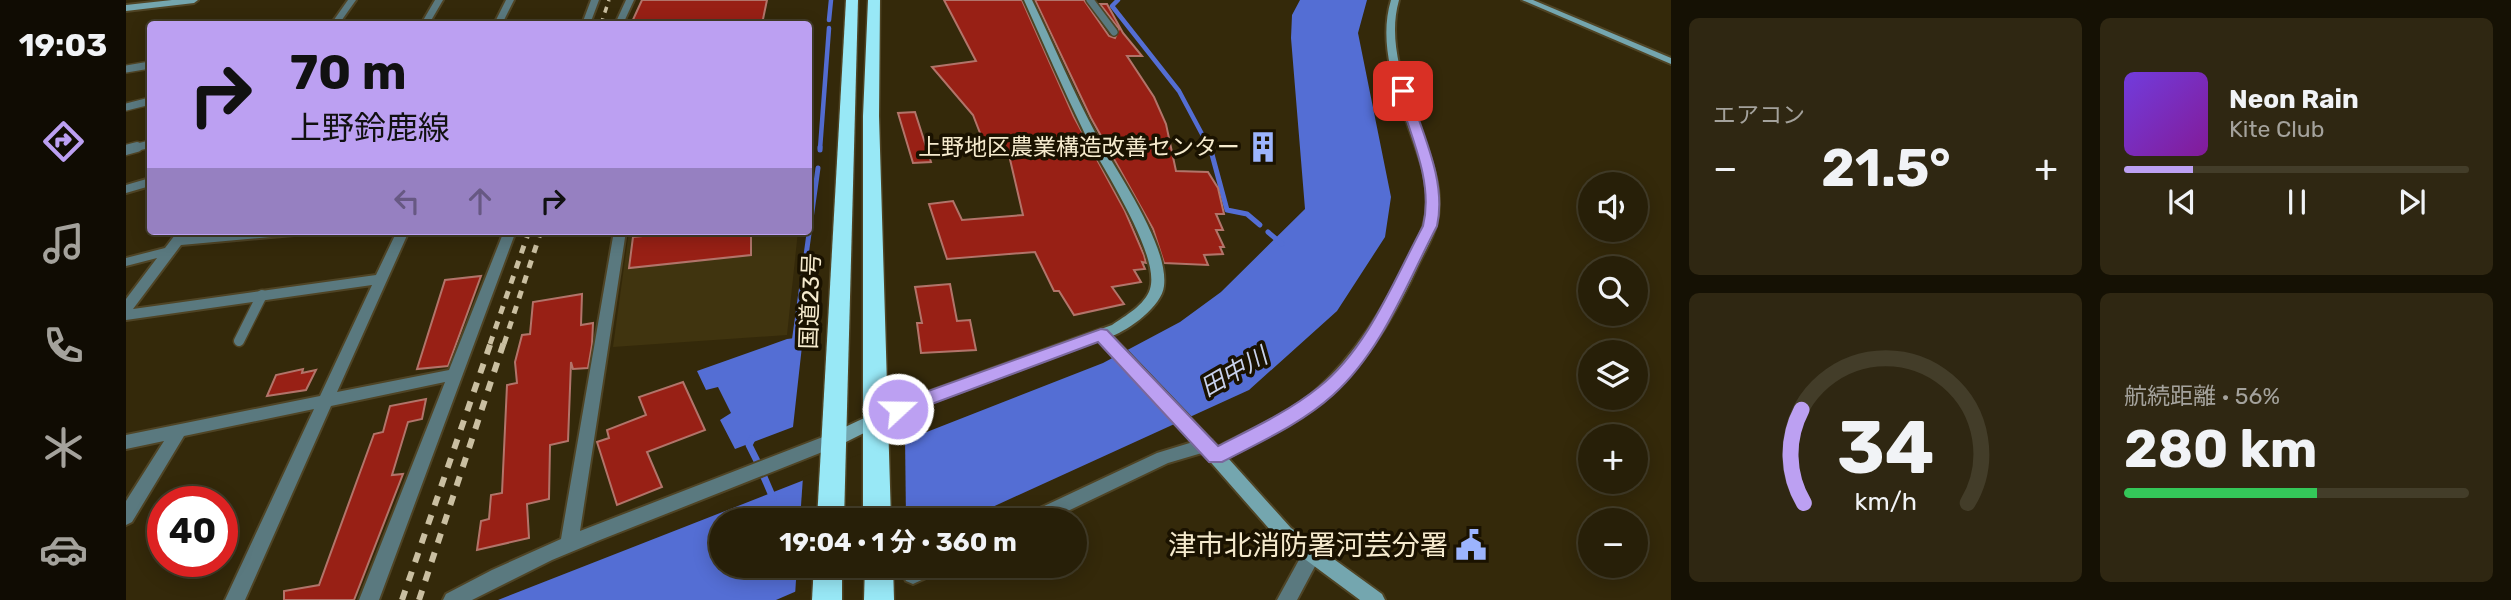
<!DOCTYPE html>
<html lang="ja">
<meta charset="utf-8">
<style>
:root{--surface:#271f08;--page:#2f2712;--text:#f1f3f6;--muted:#a4a29c;--line:#433d29;--accent:#bca0f2}
body{margin:0;font-family:Rubik,"Noto Sans JP",sans-serif;background:var(--page);color:var(--text);height:100vh;display:flex;flex-direction:column;font-size:26px;white-space:nowrap}
*{box-sizing:border-box;margin:0}
p{font-size:23px;color:var(--muted)}
.icon{flex:none;width:38px;height:38px;fill:none;stroke:currentColor;stroke-width:2;stroke-linecap:round;stroke-linejoin:round}
.map{position:relative;flex:1;overflow:hidden}
.side{display:flex;flex-direction:column;gap:18px;padding:18px;background:#151104;width:840px}
.side>*{flex:none}
.guide{position:absolute;left:21px;top:21px;width:665px;height:214px;border-radius:7px;box-shadow:0 4px 18px #0003,0 0 0 2px var(--line);background:#bca0f2;color:#111;overflow:hidden}
.buttons{position:absolute;left:1452px;top:172px;display:grid;gap:14px}
.buttons a{display:grid;place-items:center;width:70px;height:70px;border-radius:50%;background:var(--surface);box-shadow:0 4px 18px #0003,0 0 0 2px var(--line);font-size:35px}
.speed{position:absolute;left:21px;top:486px;display:flex;gap:14px;font-size:35px;font-weight:700;text-align:center}
.speed>*{display:grid;place-content:center;width:91px;height:91px;border-radius:50%;background:var(--surface);box-shadow:0 4px 18px #0003,0 0 0 2px var(--line);line-height:1}
.speed .limit{border:10px solid #d22;background:#fff;color:#111}
.pin{position:absolute;display:grid;place-items:center;width:60px;height:60px;color:#fff;margin:-30px;border-radius:14px;box-shadow:0 4px 10px #0006}
.me{position:absolute;width:77px;margin:-38px;rotate:69deg;stroke-linejoin:round;filter:drop-shadow(0 0 5px #0008)}
.turn{display:flex;align-items:center;gap:24px;height:147px;padding:0 28px;font-size:32px}
.turn .icon{width:91px;height:91px;stroke-width:2.5}
.turn b{display:block;font-size:49px;line-height:60px}
.lanes{display:flex;align-items:center;height:66px;padding:0 28px;background:#0003;justify-content:center;gap:35px;direction:ltr}
.lanes .off{opacity:.35}
.big{font-size:52px;font-weight:700;line-height:1.1}
.side .tile{flex:1;display:flex;flex-direction:column;justify-content:center;gap:10px;min-width:0;padding:0 24px;border-radius:10px;background:var(--page)}
.side .dial{align-items:center;gap:0}
.dial svg{height:182px;overflow:visible;fill:none;stroke:var(--line);stroke-width:7;stroke-linecap:round;text-anchor:middle}
.dial text{fill:var(--text);stroke:none}
.song{display:flex;align-items:center;gap:21px}
.cover{width:84px;height:84px;border-radius:10px;background:linear-gradient(135deg,hsl(260 70% 55%),hsl(290 70% 35%))}
.played{height:7px;border-radius:4px;background:linear-gradient(90deg,var(--accent) 20%,var(--line) 20%)}
.keys{display:flex;justify-content:space-around;direction:ltr}
.heat{display:flex;justify-content:space-between;align-items:center;font-size:38px;direction:ltr}
.charge{height:10px;border-radius:5px;background:linear-gradient(90deg,#34c759 56%,var(--line) 0)}
.side .tiles{flex:1;display:grid;gap:18px;grid-template-columns:repeat(2,1fr)}
.trip{position:absolute;left:583px;top:508px;width:378px;height:70px;border-radius:35px;background:var(--surface);box-shadow:0 4px 18px #0003,0 0 0 2px var(--line);font-weight:700;line-height:70px;text-align:center}
main{display:flex;flex:1;min-height:0}
.tab-bar{display:flex;flex-direction:column;width:126px;justify-content:space-around;align-items:center;background:#100c03;color:var(--muted)}
.tab-bar .icon{width:49px;height:49px}
.tab-bar .current{color:var(--accent)}
.tab-bar b{font-size:32px;color:var(--text)}
.map>svg:first-child{display:block}
</style>
<main>
<nav class="tab-bar">
<b>19:03</b>
<svg class="icon current" aria-label="directions" viewBox="0 0 24 24"><path d="M12 3l9 9-9 9-9-9zM9 14v-3h6M13 9l2 2-2 2"/></svg>
<svg class="icon" aria-label="music" viewBox="0 0 24 24"><path d="M9 18V5l10-2v13"/><circle cx="6" cy="18" r="3"/><circle cx="16" cy="16" r="3"/></svg>
<svg class="icon" aria-label="phone" viewBox="0 0 24 24"><path d="M5 4h4l2 5-3 2q2 4 5 5l2-3 5 2v4C11 20 4 13 5 4z"/></svg>
<svg class="icon" aria-label="climate" viewBox="0 0 24 24"><path d="M12 3v18M4 7l16 10M4 17L20 7"/></svg>
<svg class="icon" aria-label="car" viewBox="0 0 24 24"><path d="M5 17H2v-5l4-1 3-4h7l3 4 3 1v5h-3M9 17h6M6 11h13"/><circle cx="7" cy="17" r="2"/><circle cx="17" cy="17" r="2"/></svg>
</nav>
<div class="map">
<svg width="1545" height="600" viewBox="0 0 1545 600">
<rect width="100%" height="100%" fill="#34290a"/>
<!-- built -->
<path fill="#40340f" d="M503,231H672L661,335L487,347Z"/>
<!-- water -->
<g fill="#546ed4">
<path d="M1174,0H1241L1232,33L1265,197L1259,237L1211,311L1123,390L838,520H595V565H731L650,600H372L977,363L1054,322L1095,292L1179,209L1165,38L1166,15Z"/>
<path d="M677,337L667,427L609,449L594,420L605,413L592,387L580,390L571,371L661,339Z"/>
</g>
<!-- pier -->
<g fill="#34290a">
<path d="M779,436L780,520H674L677,477Z"/>
<path d="M671,565H735L669,596Z"/>
</g>
<g fill="none" stroke-linecap="round" stroke-linejoin="round">
<!-- stream-far2 -->
<g stroke="#546ed4" stroke-width="4.5">
<path d="M992,0L986,6L1053,91L1084,149"/>
<path d="M703,20L705,0"/>
<path d="M694,149L703,28"/>
</g>
<!-- stream-far1 -->
<g stroke="#546ed4" stroke-width="5">
<path d="M1084,147L1101,210L1121,214L1134,225"/>
<path d="M694,150V147"/>
<path d="M1142,232L1156,244"/>
<path d="M668,343L692,168"/>
</g>
<!-- stream -->
<g stroke="#546ed4" stroke-width="7">
<path d="M626,439L623,445L632,463"/>
<path d="M638,477L647,498"/>
</g>
</g>
<!-- building -->
<g fill="#982015" stroke="#b2746a" stroke-width="2">
<path d="M516,0H641L636,24H505Z"/>
<path d="M818,0H896L948,117L999,211L1018,255L1020,263L1016,262L1019,269L1008,270L1015,282L986,287L998,304L948,315L933,291H928L909,252L821,259L803,204L827,201L836,220L897,215L883,155L863,156L847,115L806,67L850,61Z"/>
<path d="M909,0H958L983,36L989,38L993,29L974,4H981L997,33L1016,56H1001L1028,97L1040,124L1050,171L1082,172L1092,188L1098,214H1090L1097,230H1090L1098,247H1094L1097,254L1078,255L1082,265L1038,263L1027,229L965,118Z"/>
<path d="M789,112L805,162L787,163L772,113Z"/>
<path d="M517,231H625V255L503,268L507,237L516,236Z"/>
<path d="M355,276L322,366L291,369L319,280Z"/>
<path d="M824,284L831,321L844,320L850,350L795,353L791,323H796L789,287Z"/>
<path d="M456,294L455,325L467,323L466,345L462,368L447,369L445,362L442,441L424,445L423,499L401,504L403,538L351,550L355,521L363,519L365,495L376,493L381,385L391,383L389,362L396,335L404,334L407,302Z"/>
<path d="M177,369L176,373L190,370L180,390L141,396L150,375Z"/>
<path d="M557,382L579,430L521,452L536,487L491,505L471,442L483,438L481,430L520,415L513,397Z"/>
<path d="M300,399L296,419L282,422L266,475L277,474L228,600H158V591L193,585L248,434L257,432L264,406Z"/>
</g>
<g fill="none" stroke-linecap="round" stroke-linejoin="round">
<defs>
<g id="lane-far1">
<path d="M964,0L988,32"/>
<path d="M0,69L24,65"/>
<path d="M0,107L24,101"/>
<path d="M4,149L24,144"/>
</g>
<g id="lane">
<path d="M0,150L11,147"/>
<path d="M113,341L136,295"/>
</g>
<g id="street">
<path d="M222,0H230L213,24H205Z"/>
<path d="M309,0H317L303,24H295Z"/>
<path d="M380,0H388L376,24H368Z"/>
<path d="M465,0H473L464,24H456Z"/>
<path d="M500,0H508L497,24H489Z"/>
<path d="M24,178V186L0,193V185Z"/>
<path d="M52,231H61V236L122,231H174L168,235L55,245L7,309L250,275L271,231H283L211,392L323,370L378,231H390L253,600H233L319,382L205,406L119,600H99L188,409L58,436L6,522L0,525V501L38,441L0,449V435L194,396L246,285L0,320V299L31,258L0,266V258L39,248Z"/>
<path d="M488,231H500L454,531L702,435L708,433L714,435L716,440L714,445L474,540L426,560L346,600H317L320,594L366,570L435,539Z"/>
<path d="M1080,438L1086,440L1088,445L1086,450L1042,463L923,520H896L899,515L1031,453Z"/>
<path d="M1186,547L1193,549L1195,555L1171,600H1151L1179,549Z"/>
<path d="M788,565H817L815,571L787,584L780,581L777,575L780,569Z"/>
</g>
<g id="secondary">
<path d="M46,0H72L68,3L0,11V5Z"/>
<path d="M898,0H906C928,45 947,92 971,136C991,172 1043,246 1038,286C1036,306 1003,330 986,336L1092,447C1125,429 1160,416 1189,391C1229,356 1257,309 1281,262C1287,249 1295,236 1298,223C1303,205 1301,188 1297,170C1282,117 1248,56 1265,0H1273C1257,56 1293,117 1308,170C1313,187 1315,204 1311,222C1308,236 1300,249 1294,261C1271,312 1241,365 1198,401C1169,425 1134,439 1102,458L1165,528L1256,594L1259,600H1234L1153,540L1066,441L973,340L778,413L714,445L708,447L702,445L700,440L702,435L766,405L986,325C999,316 1019,305 1024,289C1035,255 974,164 958,132C937,89 918,44 898,0Z"/>
<path d="M1396,0H1407L1545,58V64Z"/>
</g>
<g id="highway">
<path d="M720,0H732L718,520H691Z"/>
<path d="M742,0H754L753,116L765,520H737V116Z"/>
<path d="M688,565H716V600H686Z"/>
<path d="M739,565H767L768,600H738Z"/>
</g>
</defs>
<!-- lane-far1 casing -->
<use href="#lane-far1" stroke="#4f4425" stroke-width="10"/>
<!-- lane casing -->
<use href="#lane" stroke="#4f4425" stroke-width="13"/>
<!-- street casing -->
<use href="#street" stroke="#4f4425" stroke-width="4"/>
<!-- secondary casing -->
<use href="#secondary" stroke="#4f4425" stroke-width="4"/>
<!-- highway casing -->
<use href="#highway" stroke="#4f4425" stroke-width="3"/>
<!-- lane-far1 -->
<use href="#lane-far1" stroke="#5a797f" stroke-width="7"/>
<!-- lane -->
<use href="#lane" stroke="#5a797f" stroke-width="10"/>
<!-- street -->
<use href="#street" fill="#5a797f" fill-rule="evenodd"/>
<!-- secondary -->
<use href="#secondary" fill="#74a6af" fill-rule="evenodd"/>
<!-- highway -->
<use href="#highway" fill="#98e8f6" fill-rule="evenodd"/>
<!-- rail-far2 -->
<path stroke="#cabfa1" stroke-width="3.5" stroke-dasharray="6 6" stroke-linecap="butt" d="M475,24L483,0"/>
<!-- rail-far1 -->
<g stroke="#cabfa1" stroke-width="5" stroke-dasharray="8 8" stroke-linecap="butt">
<path d="M364,344L403,231"/>
<path d="M378,344L415,231"/>
</g>
<!-- rail -->
<g stroke="#cabfa1" stroke-width="6" stroke-dasharray="10 10" stroke-linecap="butt">
<path d="M276,600L365,342"/>
<path d="M293,600L378,342"/>
</g>
</g>
<!-- route -->
<path fill="#bca0f2" stroke="#7a689d" stroke-width="2" d="M1277,88L1283,91C1296,133 1321,181 1311,226C1281,283 1256,351 1207,395C1175,424 1134,442 1096,462H1083L972,342L779,414H766L763,409L766,404L975,329L981,330L1092,446C1127,428 1162,412 1193,387C1242,348 1268,280 1297,226C1308,182 1284,134 1271,91Z"/>
<!-- icons -->
<defs>
<symbol id="building-bare" viewBox="-9 -9 18 18"><path d="M-4-6H4V6H1V3H-1V6H-4ZM-2.5-4.3h1.7v1.8h-1.7ZM.8-4.3h1.7v1.8H.8ZM-2.5-1h1.7V.8h-1.7ZM.8-1h1.7V.8H.8Z" fill="#9cb4fd" stroke="#1a1200" stroke-width="2.5" paint-order="stroke"/></symbol>
<symbol id="civic-bare" viewBox="-9 -9 18 18"><path d="M-.6-6.5H3V-4.5H.6V-3L4-1V1h2V6H-6V1h2V-1L-.6-3ZM-1.2 2.5V6h2.4V2.5Z" fill="#9cb4fd" stroke="#1a1200" stroke-width="2.5" paint-order="stroke"/></symbol>
</defs>
<g fill-rule="evenodd">
<use href="#building-bare" x="1115" y="125" width="44" height="44"/>
<use href="#civic-bare" x="1323" y="523" width="44" height="44"/>
</g>
<g text-anchor="middle" dominant-baseline="central" stroke-width="7" stroke-linejoin="round" paint-order="stroke">
<!-- poi labels -->
<g font-size="23" fill="#f5eacd" stroke="#1a1200" text-anchor="end">
<text x="1114" y="147">上野地区農業構造改善センター</text>
</g>
<!-- street labels -->
<g font-size="23" fill="#f5eacd" stroke="#1a1200">
<text transform="translate(684 301) rotate(-88)">国道23号</text>
</g>
<!-- water labels -->
<g font-size="24" font-style="italic" fill="#c9d2ec" stroke="#1a1200">
<text transform="translate(1108 372) rotate(-30)">田中川</text>
</g>
<!-- near-poi labels -->
<g font-size="28" fill="#f5eacd" stroke="#1a1200" text-anchor="end">
<text x="1322" y="545">津市北消防署河芸分署</text>
</g>
</g>
</svg>
<div class="buttons">
<a><svg class="icon" aria-label="sound" viewBox="0 0 24 24"><path d="M4 9h4l5-4v14l-5-4H4zM17 9q2 3 0 6"/></svg></a>
<a><svg class="icon" aria-label="search" viewBox="0 0 24 24"><circle cx="10" cy="10" r="6"/><path d="M15 15l6 6"/></svg></a>
<a><svg class="icon" aria-label="layers" viewBox="0 0 24 24"><path d="M12 4l9 5-9 5-9-5zM3 14l9 5 9-5"/></svg></a>
<a>+</a>
<a>−</a>
</div>
<div class="speed"><div class="limit">40</div></div>
<div class="pin" style="left:1277px;top:91px;background:#d93025"><svg class="icon" aria-label="arrive" viewBox="0 0 24 24"><path d="M6 21V4h12l-3 4 3 4H6"/></svg></div>
<svg class="me" style="left:772px;top:409px" viewBox="-20 -20 40 40"><circle r="17" fill="#bca0f2" stroke="#fff" stroke-width="3"/><path d="M0-11L8 9 0 5-8 9z" fill="#fff"/></svg>
<div class="trip">19:04 · 1 分 · 360 m</div>
<div class="guide">
<div class="turn"><svg class="icon" aria-label="right" viewBox="0 0 24 24"><path d="M7 20v-9h11M14 6l5 5-5 5"/></svg><div><b>70 m</b>上野鈴鹿線</div></div>
<div class="lanes"><svg class="icon off" aria-label="left" viewBox="0 0 24 24"><path d="M17 20v-9H6M10 6l-5 5 5 5"/></svg><svg class="icon off" aria-label="ahead" viewBox="0 0 24 24"><path d="M12 20V5M6 11l6-6 6 6"/></svg><svg class="icon" aria-label="right" viewBox="0 0 24 24"><path d="M7 20v-9h11M14 6l5 5-5 5"/></svg></div>
</div>
</div>
<section class="side">
<div class="tiles">
<div class="tile"><p>エアコン</p>
<div class="heat"><a>−</a><b class="big">21.5°</b><a>+</a></div>
</div>
<div class="tile">
<div class="song"><i class="cover"></i><div><b>Neon Rain</b><p>Kite Club</p></div></div>
<div class="played"></div>
<div class="keys"><svg class="icon" aria-label="previous" viewBox="0 0 24 24"><path d="M18 5L8 12l10 7zM5 5v14"/></svg><svg class="icon" aria-label="pause" viewBox="0 0 24 24"><path d="M8 5v14M16 5v14"/></svg><svg class="icon" aria-label="next" viewBox="0 0 24 24"><path d="M6 5l10 7-10 7zM19 5v14"/></svg></div>
</div>
<div class="tile dial"><svg viewBox="0 0 100 80">
<path d="M14 69A42 42 0 1 1 86 69"/>
<path d="M14 69A42 42 0 0 1 13 28" stroke="#bca0f2"/>
<text x="50" y="56" font-size="32" font-weight="700">34</text>
<text x="50" y="72" font-size="11">km/h</text>
</svg></div>
<div class="tile"><p>航続距離 · 56%</p><b class="big">280 km</b><div class="charge"></div></div>
</div>
</section>
</main>
